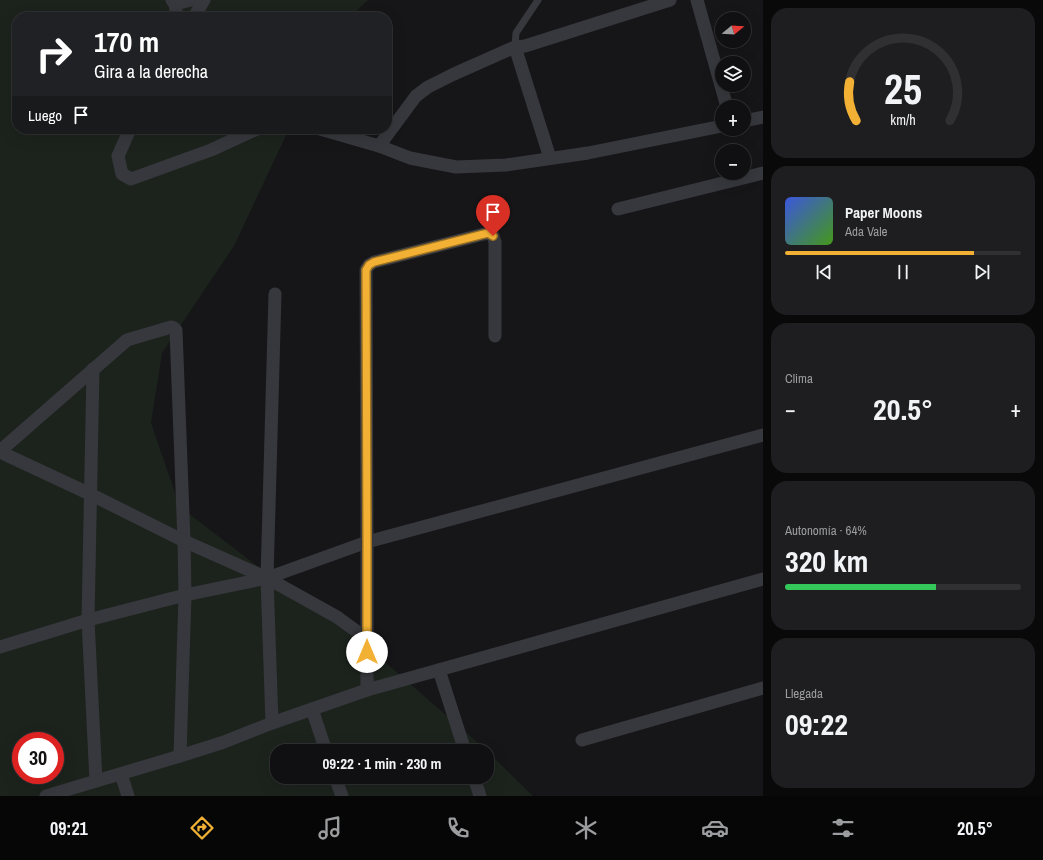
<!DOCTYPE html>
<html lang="es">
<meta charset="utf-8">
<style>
:root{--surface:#101012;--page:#1e1e20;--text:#f1f3f6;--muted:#9c9d9f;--line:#303032;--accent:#f2b134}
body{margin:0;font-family:"Archivo Narrow",sans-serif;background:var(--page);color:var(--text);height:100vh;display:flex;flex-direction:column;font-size:15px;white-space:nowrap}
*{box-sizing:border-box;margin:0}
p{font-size:13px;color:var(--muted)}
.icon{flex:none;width:22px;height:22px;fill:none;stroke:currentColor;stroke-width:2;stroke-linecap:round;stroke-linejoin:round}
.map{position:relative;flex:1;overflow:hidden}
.panel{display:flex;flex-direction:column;gap:8px;padding:8px;background:#09090a;width:280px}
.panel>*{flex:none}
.guide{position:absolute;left:12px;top:12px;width:380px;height:122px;border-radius:16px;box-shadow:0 4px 16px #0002,0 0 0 1px var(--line);background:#202124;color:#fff;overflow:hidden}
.needle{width:26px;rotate:72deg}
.fabs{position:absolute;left:715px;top:12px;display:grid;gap:8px}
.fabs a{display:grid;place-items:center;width:36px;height:36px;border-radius:50%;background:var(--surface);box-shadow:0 4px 16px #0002,0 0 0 1px var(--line);font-size:20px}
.speed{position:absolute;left:12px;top:732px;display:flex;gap:8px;font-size:20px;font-weight:700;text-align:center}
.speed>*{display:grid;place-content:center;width:52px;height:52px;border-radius:50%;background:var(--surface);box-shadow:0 4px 16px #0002,0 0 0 1px var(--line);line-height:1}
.speed .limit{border:6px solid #d22;background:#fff;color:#111}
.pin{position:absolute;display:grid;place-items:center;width:34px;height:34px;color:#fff;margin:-41px -17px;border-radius:50% 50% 50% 0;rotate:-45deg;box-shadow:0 0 4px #0007}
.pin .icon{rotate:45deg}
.me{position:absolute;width:44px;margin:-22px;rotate:0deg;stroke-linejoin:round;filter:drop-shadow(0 0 3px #0008)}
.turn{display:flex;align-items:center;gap:14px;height:84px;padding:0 16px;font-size:18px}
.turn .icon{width:52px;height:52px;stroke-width:2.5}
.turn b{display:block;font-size:28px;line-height:34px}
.then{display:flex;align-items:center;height:38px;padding:0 16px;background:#0003;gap:8px;font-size:15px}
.big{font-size:30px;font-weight:700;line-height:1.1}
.panel .widget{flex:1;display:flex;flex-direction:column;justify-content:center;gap:6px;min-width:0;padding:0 14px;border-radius:16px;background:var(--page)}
.panel .dial{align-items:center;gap:0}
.dial svg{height:104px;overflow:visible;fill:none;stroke:var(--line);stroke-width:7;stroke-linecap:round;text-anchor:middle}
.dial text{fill:var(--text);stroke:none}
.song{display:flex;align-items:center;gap:12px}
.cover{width:48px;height:48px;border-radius:6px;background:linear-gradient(135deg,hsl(230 70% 55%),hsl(100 70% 35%))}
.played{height:4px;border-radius:2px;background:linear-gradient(90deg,var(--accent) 80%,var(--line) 80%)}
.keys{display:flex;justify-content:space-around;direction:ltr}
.heat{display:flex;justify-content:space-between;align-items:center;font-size:22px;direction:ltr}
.charge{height:6px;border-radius:3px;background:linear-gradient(90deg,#34c759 64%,var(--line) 0)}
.trip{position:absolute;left:270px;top:744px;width:224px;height:40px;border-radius:16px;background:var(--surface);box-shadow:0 4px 16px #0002,0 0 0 1px var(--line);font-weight:700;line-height:40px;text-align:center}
.tabs{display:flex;height:64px;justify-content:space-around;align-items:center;background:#060607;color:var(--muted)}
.tabs .icon{width:28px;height:28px}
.tabs .selected{color:var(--accent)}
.tabs b{font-size:18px;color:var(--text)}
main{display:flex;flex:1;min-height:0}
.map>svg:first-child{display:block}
</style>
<main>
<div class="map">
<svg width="763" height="796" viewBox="0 0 763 796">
<rect width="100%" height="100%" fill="#161618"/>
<!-- green -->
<path fill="#1c231d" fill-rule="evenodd" d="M0,0H368L350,17H17V129H289L234,246L162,353L151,423L180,507L252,562L370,649L485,749L533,796H0ZM21,741H55V775H21ZM277,751H487V777H277Z"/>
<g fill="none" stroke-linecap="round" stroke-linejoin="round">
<!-- lane -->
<path stroke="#37383d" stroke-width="7" d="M515,47L516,33L538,0"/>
<!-- street -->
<g stroke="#37383d" stroke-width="13">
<path d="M172,0L175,4L177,17"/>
<path d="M697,0L727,107"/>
<path d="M175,4L191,0"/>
<path d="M194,17L204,0"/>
<path d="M515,47L550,158"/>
<path d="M744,121L763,117"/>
<path d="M130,129L118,156L122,174L131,179L211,150L257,129"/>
<path d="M320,129L379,146L410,158L456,167L506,165L588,153L722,126"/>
<path d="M379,146L416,96L428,87L454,74L515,47L525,46L670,0"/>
<path d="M618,209L763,173"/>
<path d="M93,369L88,620L96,781"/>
<path d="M0,451L127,340L171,327L174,328L176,330L184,541L185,595L180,756"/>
<path d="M0,452L90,494L184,541L267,578L337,617L367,639"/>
<path d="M0,647L88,620L185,595L267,578L367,542L763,435"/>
<path d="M439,670L465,751"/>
<path d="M367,690V542L366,270L369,265L374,262L488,233L493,236L495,242V336"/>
<path d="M312,709L326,751"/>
<path d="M272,723L267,578L275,294"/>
<path d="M582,740L763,688"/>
<path d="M121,774L128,796"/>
<path d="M335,777L342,796"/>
<path d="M474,777L480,796"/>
<path d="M46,796L180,756L224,742L272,723L367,690L763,579"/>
</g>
</g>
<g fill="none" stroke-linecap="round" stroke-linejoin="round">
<defs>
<path id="route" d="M367,652V542L366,270L369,265L374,262L488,233L493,236"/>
</defs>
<!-- route casing -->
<use href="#route" stroke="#9d7322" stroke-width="10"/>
<!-- route -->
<use href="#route" stroke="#f2b134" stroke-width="7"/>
</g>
</svg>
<div class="fabs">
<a><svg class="needle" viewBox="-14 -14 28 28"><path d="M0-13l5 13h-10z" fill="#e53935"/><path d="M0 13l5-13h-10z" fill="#9c9d9f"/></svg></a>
<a><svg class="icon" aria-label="layers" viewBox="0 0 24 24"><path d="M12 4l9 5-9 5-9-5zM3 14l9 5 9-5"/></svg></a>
<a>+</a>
<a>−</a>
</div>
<div class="speed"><div class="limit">30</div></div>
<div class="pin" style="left:493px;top:236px;background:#d93025"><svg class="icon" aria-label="arrive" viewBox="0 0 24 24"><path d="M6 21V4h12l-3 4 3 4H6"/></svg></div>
<svg class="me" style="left:367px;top:652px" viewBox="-20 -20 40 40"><circle r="19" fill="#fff"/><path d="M0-13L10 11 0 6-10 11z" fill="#f2b134"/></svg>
<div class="trip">09:22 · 1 min · 230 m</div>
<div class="guide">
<div class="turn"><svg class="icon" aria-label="right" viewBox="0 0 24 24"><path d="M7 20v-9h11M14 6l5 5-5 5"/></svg><div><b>170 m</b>Gira a la derecha</div></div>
<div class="then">Luego<svg class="icon" aria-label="arrive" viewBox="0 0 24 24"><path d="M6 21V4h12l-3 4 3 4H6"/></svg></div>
</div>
</div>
<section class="panel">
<div class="widget dial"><svg viewBox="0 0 100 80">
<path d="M14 69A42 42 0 1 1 86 69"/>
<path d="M14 69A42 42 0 0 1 9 39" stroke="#f2b134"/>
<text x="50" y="56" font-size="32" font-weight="700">25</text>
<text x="50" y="72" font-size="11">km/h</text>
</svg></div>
<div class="widget">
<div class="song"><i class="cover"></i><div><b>Paper Moons</b><p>Ada Vale</p></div></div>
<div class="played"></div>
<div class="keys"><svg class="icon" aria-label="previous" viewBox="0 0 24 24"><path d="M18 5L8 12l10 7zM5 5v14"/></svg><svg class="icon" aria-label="pause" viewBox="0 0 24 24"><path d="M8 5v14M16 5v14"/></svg><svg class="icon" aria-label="next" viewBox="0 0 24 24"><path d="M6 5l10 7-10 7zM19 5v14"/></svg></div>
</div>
<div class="widget"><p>Clima</p>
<div class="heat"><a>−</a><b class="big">20.5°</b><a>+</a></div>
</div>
<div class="widget"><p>Autonomía · 64%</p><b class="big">320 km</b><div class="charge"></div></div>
<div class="widget"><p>Llegada</p><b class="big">09:22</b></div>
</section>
</main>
<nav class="tabs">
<b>09:21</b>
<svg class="icon selected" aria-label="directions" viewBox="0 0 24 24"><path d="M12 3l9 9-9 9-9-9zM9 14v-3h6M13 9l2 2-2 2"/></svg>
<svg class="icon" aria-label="music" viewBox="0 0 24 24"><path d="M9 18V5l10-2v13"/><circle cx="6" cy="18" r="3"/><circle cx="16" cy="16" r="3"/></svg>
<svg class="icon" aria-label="phone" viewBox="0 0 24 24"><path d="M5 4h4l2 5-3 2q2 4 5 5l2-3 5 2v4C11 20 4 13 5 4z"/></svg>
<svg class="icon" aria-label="climate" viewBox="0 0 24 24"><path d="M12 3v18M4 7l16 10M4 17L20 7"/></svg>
<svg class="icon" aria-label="car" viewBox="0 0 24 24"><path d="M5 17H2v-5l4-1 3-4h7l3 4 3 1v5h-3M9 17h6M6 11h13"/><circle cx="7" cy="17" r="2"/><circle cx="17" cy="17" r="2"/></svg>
<svg class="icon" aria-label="filters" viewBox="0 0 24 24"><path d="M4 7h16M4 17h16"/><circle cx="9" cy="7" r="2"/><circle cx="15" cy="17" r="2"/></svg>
<b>20.5°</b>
</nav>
